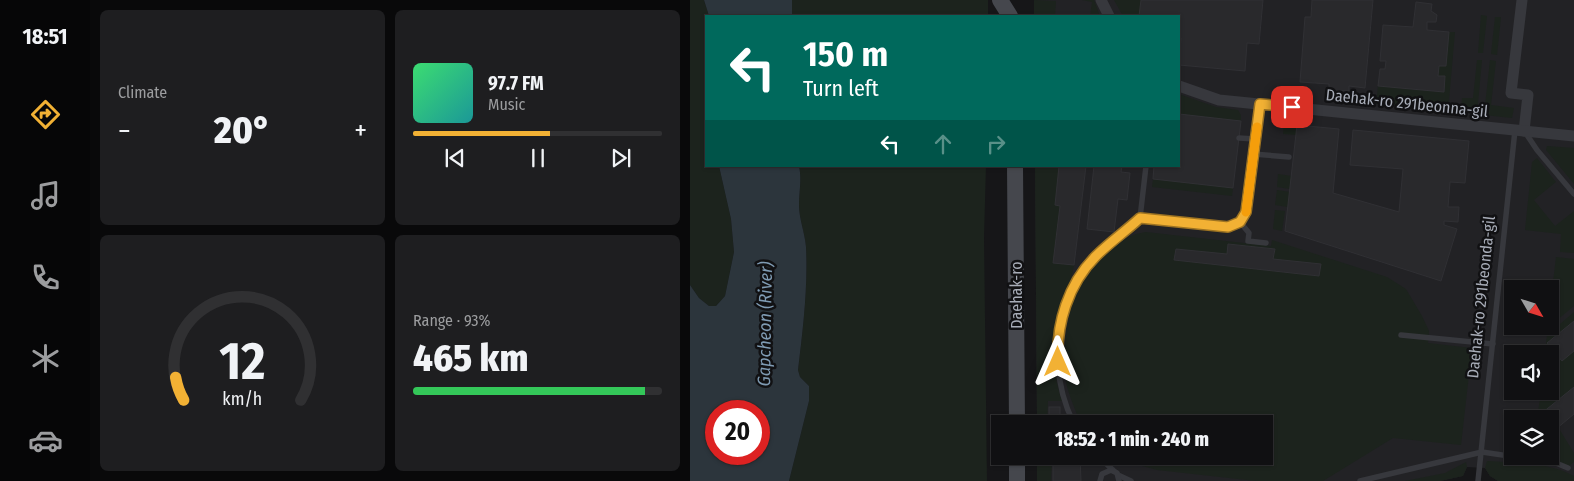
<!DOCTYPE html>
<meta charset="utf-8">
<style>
:root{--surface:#101012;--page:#1e1e20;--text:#f1f3f6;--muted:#9c9d9f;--line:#303032;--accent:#f2b134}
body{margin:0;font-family:"Fira Sans Condensed",sans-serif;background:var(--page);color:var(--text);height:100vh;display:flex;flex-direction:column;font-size:19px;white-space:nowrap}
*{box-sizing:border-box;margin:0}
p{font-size:16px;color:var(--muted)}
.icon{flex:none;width:28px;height:28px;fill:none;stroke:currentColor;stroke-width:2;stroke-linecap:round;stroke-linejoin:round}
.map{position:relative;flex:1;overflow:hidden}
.details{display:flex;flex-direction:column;gap:10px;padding:10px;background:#09090a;width:600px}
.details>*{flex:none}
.top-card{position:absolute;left:15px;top:15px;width:475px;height:152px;border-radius:0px;box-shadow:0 1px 4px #0004,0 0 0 1px var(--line);background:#00695c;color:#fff;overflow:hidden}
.needle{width:32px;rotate:129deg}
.controls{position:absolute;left:814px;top:280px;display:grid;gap:10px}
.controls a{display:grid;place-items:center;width:55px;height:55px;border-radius:0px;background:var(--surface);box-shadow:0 1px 4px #0004,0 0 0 1px var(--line);font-size:25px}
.speed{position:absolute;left:15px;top:400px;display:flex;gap:10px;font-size:25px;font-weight:700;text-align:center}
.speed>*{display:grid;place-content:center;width:65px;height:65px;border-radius:50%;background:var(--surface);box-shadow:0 1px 4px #0004,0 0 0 1px var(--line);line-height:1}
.speed .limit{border:8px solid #d22;background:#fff;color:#111}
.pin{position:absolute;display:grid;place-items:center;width:42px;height:42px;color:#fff;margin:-21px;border-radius:10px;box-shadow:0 2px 8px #0006}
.me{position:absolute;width:55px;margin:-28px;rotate:0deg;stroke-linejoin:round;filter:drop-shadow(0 0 4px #0008)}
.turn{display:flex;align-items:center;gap:18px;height:105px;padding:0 15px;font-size:22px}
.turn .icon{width:65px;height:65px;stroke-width:2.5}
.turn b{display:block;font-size:35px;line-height:42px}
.lanes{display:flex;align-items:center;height:48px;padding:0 15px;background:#0003;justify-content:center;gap:25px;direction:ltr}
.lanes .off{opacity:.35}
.big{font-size:38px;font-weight:800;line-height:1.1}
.details .tile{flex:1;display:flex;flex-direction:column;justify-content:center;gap:8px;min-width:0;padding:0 18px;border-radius:8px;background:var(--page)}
.details .dial{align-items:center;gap:0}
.dial svg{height:130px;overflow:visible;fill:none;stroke:var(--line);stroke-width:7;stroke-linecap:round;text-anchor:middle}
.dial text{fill:var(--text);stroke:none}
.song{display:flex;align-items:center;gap:15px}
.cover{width:60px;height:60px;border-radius:8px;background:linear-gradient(135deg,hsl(140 70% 55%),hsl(180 70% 35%))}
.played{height:5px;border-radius:2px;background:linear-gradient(90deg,var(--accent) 55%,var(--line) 55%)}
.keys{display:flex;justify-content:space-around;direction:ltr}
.heat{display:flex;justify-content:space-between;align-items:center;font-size:28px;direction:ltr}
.charge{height:8px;border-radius:4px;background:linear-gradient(90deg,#34c759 93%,var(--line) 0)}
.details .tiles{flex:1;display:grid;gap:10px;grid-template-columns:repeat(2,1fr)}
.trip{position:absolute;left:301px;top:415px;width:282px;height:50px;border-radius:0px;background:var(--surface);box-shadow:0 1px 4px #0004,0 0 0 1px var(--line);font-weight:800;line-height:50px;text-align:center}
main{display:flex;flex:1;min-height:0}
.dock{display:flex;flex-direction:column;width:90px;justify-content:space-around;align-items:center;background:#060607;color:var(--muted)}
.dock .icon{width:35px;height:35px}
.dock .on{color:var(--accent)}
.dock b{font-size:22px;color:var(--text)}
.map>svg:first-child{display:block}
</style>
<main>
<nav class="dock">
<b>18:51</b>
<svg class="icon on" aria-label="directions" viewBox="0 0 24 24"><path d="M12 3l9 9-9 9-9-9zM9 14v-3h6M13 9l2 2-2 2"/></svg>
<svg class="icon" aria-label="music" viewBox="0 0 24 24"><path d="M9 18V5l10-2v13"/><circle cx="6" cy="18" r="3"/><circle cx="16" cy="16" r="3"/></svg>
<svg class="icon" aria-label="phone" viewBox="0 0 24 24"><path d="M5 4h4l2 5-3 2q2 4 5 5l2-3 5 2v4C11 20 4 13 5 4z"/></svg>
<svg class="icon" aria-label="climate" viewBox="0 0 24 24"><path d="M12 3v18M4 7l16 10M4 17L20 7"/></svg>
<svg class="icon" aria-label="car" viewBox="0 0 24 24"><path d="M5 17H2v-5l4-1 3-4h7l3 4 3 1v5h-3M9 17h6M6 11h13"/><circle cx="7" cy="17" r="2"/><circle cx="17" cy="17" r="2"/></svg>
</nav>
<section class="details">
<div class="tiles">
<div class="tile"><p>Climate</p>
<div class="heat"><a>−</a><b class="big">20°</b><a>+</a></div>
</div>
<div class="tile">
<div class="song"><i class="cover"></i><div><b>97.7 FM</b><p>Music</p></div></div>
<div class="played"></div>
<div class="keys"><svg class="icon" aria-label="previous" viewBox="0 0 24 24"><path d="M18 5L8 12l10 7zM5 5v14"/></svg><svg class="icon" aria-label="pause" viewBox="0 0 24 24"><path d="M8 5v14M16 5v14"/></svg><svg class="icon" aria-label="next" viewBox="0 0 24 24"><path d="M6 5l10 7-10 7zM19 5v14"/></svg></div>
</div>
<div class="tile dial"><svg viewBox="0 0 100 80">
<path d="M14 69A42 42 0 1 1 86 69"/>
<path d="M14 69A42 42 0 0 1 9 55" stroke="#f2b134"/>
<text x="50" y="56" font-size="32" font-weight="700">12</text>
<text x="50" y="72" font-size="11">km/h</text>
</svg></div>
<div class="tile"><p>Range · 93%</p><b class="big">465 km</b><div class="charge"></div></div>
</div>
</section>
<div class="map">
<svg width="884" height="481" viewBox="0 0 884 481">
<rect width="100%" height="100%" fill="#161618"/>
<!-- built -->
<path fill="#222225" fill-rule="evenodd" d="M344,0H884V481H808L800,476L795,468L777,467L773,476L750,481H347V456H575V424H347L345,166H489V16H344ZM822,289H860V326H822ZM822,354H860V391H822ZM822,419H860V456H822Z"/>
<!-- green -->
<g fill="#1c231d">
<path d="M0,0H14L19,16H16V166H29L41,219L44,252L35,296L26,306H19L9,298L0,285Z"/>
<rect x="102" y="0" width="196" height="16"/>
<path d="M344,0L366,1L365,16H344Z"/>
<path d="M392,0H404L410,16H400L402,2Z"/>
<path d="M424,0H451L449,16H433Z"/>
<path d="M791,15L797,16L793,53H788Z"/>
<path d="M805,17H811L807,55L801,54Z"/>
<path d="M759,32H765L758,112L686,104L688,86L754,92L755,77L748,76L749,66H756Z"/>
<path d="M787,60H792L787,114L771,112L772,98H783Z"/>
<path d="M800,60L806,61L801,105L824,108L822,118L794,115Z"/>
<path d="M489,94L526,107L548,110L551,115V121L489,114Z"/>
<path d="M594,124L607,125L606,135L593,134Z"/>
<path d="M857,146L884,148V184L856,150Z"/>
<path d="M847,158L866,182L844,200L865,226L884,211V253L870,252L871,234L835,230L842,162Z"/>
<path d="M109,166H296L294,237L297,481H99L119,401V386L110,377L108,370C113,329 118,288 116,247C115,233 109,219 109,205C109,191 112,180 109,166Z"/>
<path d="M345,166H369L365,205L370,206L363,263L384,265C381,284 373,299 368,317C360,345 363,374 372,401H358L357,424H347Z"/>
<path d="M588,174L602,176L600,189L587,187Z"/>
<path d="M463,179L543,188L542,196L462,187Z"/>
<path d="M587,190L600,192L598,207L585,205Z"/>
<path d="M585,210L595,211L592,231L583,229Z"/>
<path d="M456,232L581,246L582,240L697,277L716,289L732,316L739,331L738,343L782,348L771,445L703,438L633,481H566L467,470L438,462L429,456H575V424H391C385,409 377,392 375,376C373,349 377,306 391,282C397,270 410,260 420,251C434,239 438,235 456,232Z"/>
<path d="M866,257L884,259V306L860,326V308Z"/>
<path d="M884,312V387L857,419H847L851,391H860V354H855L857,335Z"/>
<path d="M860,423L866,429L868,427L884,453V462L879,466L861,460L843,458V456H860Z"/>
<path d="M347,456H362L361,481H347Z"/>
<path d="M797,461C825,463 859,462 884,476V481H808L800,476L795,468Z"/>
<path d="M776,462L777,467L773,476L750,481H715L755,473Z"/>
</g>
<!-- water -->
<g fill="#2c353c" fill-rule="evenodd">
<path d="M14,0H102V16H19Z"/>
<path d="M29,166H109C112,180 109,191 109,205C109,219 115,233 116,247C118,288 113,329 108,370L110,377L119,386V401L99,481H0V285L9,298L19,306H26L35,296L44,252L41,219ZM26,411H69V454H26Z"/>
</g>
<!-- building -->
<g fill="#29292c" stroke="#303034">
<path d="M451,0H573L569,44L557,43L555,71L489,65L491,38H489V16H449Z"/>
<path d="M622,0H683L675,88L659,86V91L639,90V84L610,82L615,17H621Z"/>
<path d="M726,2L742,4L741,11L747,15L746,22H737V30L759,32L756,66H749L748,76H755L754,92L688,86L690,69H695L696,61H690L693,25L723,27Z"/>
<path d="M489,114L551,121L543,188L463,179L464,166H489Z"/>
<path d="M607,125L649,129L643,193L709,212L713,169L660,165L663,130L779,141L775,183L760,182L758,207H769L768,222L754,221V225L767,229L751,281L595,231Z"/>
<path d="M369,166H396L384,265L363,263L370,206L365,205Z"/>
<path d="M404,166H432L431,172L440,173L437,200L428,199L424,232L397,229Z"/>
<path d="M538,244L585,249L583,259L631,264L629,276L484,260L486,249L537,254Z"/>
<path d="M884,321V351L872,361L857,343Z"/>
<path d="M884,387V414L866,429L860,423V419H857L852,413Z"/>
<rect x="359" y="407" width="11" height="15"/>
<path d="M363,456H390L391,481H363Z"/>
</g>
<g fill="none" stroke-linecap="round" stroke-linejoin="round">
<!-- lane -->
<g stroke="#37383d" stroke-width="5.5">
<path d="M835,132L847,150L884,194"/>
<path d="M549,138L565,139"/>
<path d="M563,154L599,157"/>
<path d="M456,166L450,218L538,227L550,222L556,212L570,104"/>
<path d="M550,222L559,233L558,241L576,243"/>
<path d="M711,335L803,344"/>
<path d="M384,424C365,386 362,340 378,301C381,294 383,286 387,280C405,255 428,237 450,218"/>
<path d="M408,456L424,471"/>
<path d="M428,475L441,481"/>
<path d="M410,481L412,474L421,470L427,473L429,481"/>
<path d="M670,481L792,452L866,463L878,468"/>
<path d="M788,481L825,130"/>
</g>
<!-- street -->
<g stroke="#37383d" stroke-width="11">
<path d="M411,0L419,16"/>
<path d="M832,0L821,93L838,95L834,131"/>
<path d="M489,86L529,100L884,136"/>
</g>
<!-- secondary -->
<g stroke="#45474d" stroke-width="16">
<path d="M310,0L320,16"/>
<path d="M325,166L327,424"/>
<path d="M327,456V481"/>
</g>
</g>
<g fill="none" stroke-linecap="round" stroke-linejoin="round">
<defs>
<path id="route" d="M368,362C366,324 378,284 406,256C420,242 436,231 450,218L538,227L550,222L556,212L570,104L602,107"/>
</defs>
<!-- route casing -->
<use href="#route" stroke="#9d7322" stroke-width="12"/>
<!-- route -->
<use href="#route" stroke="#f2b134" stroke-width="9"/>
<!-- slow -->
<path stroke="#f59e0b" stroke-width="9" d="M556,212L567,127"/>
</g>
<g text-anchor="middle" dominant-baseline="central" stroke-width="5" stroke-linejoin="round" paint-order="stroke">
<!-- street labels -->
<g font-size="16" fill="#a8adb8" stroke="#111113">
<text transform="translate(717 103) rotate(6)">Daehak-ro 291beonna-gil</text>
<text transform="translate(326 295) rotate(-90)">Daehak-ro</text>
<text transform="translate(791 297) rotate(-84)">Daehak-ro 291beonda-gil</text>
</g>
<!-- water labels -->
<g font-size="18" font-style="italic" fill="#7f9bb3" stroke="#111113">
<text transform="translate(75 324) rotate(-89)">Gapcheon (River)</text>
</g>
</g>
</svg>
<div class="controls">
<a><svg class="needle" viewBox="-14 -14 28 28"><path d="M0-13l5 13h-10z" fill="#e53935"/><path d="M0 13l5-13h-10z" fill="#9c9d9f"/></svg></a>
<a><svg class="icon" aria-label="sound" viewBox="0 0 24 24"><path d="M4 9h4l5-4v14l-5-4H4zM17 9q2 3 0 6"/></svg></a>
<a><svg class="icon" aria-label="layers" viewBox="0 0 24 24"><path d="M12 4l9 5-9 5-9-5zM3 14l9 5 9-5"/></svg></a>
</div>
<div class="speed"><div class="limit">20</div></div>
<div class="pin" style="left:602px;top:107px;background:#d93025"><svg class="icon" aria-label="arrive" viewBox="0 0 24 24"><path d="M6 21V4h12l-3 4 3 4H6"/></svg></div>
<svg class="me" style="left:368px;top:362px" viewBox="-20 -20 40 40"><path d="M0-17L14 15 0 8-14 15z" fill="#f2b134" stroke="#fff" stroke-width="4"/></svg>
<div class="trip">18:52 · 1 min · 240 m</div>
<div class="top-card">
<div class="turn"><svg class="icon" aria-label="left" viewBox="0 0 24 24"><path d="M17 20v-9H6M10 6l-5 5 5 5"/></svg><div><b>150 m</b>Turn left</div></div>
<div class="lanes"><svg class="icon" aria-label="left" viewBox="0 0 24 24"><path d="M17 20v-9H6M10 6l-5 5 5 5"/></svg><svg class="icon off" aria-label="ahead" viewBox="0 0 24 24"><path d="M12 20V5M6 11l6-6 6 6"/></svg><svg class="icon off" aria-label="right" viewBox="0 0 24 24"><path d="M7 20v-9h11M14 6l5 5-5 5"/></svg></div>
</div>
</div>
</main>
